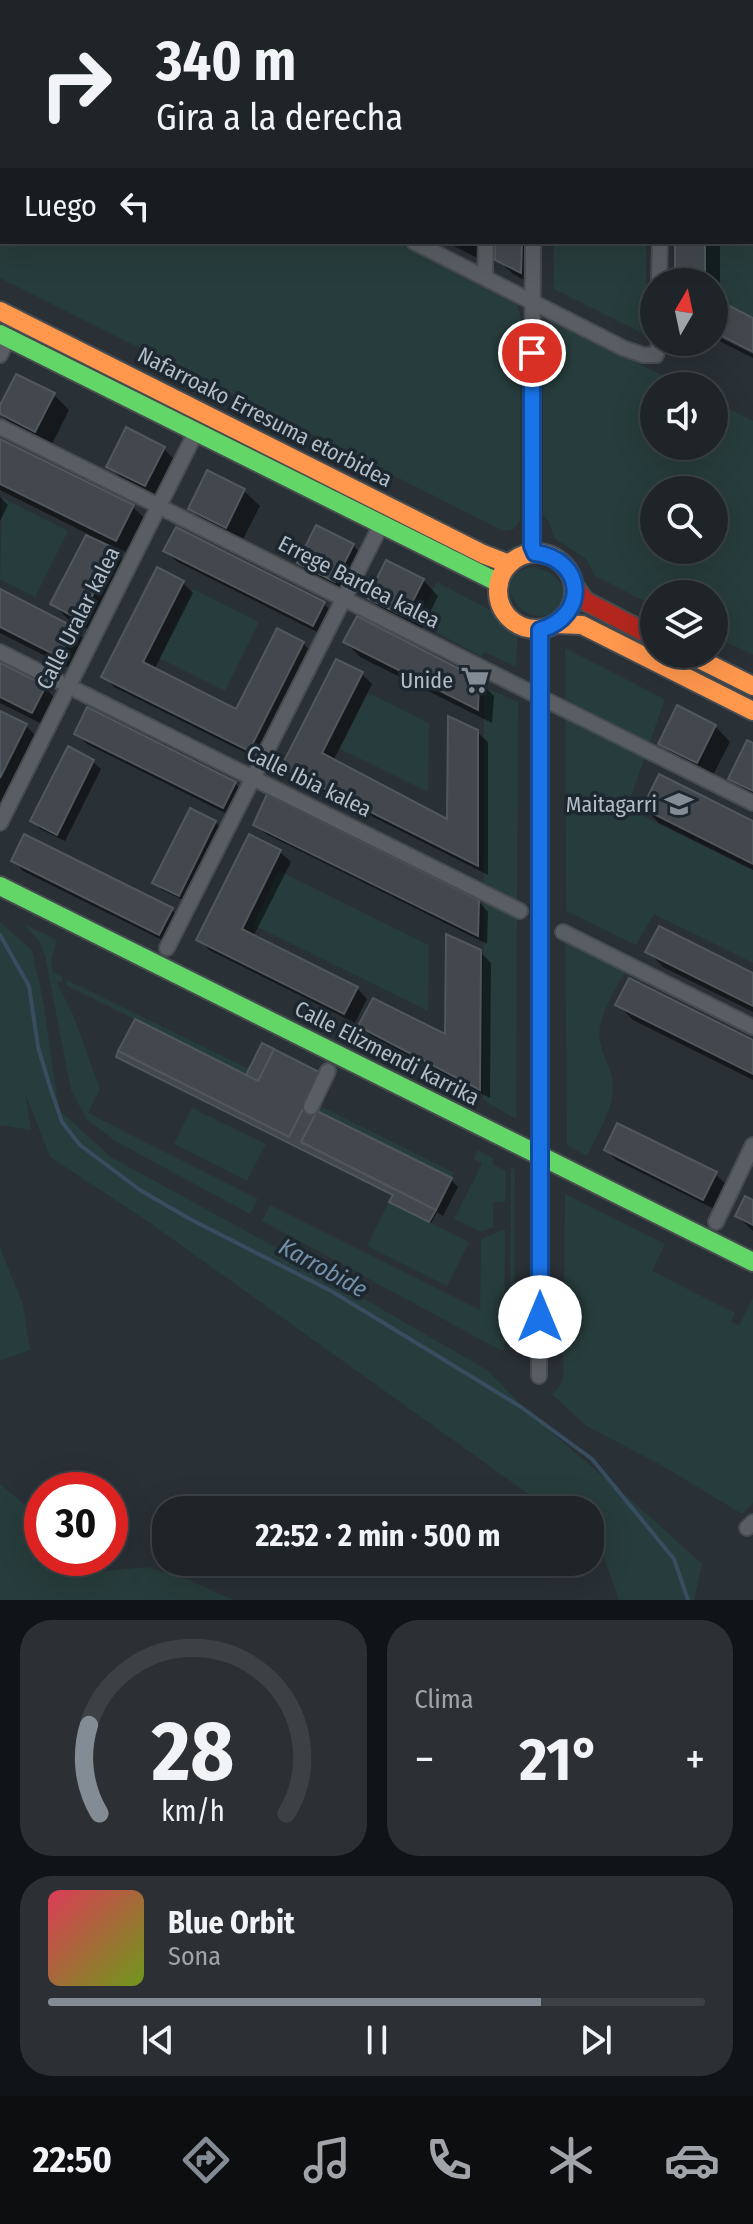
<!DOCTYPE html>
<html lang="es">
<meta charset="utf-8">
<style>
:root{--surface:#1f2428;--page:#2c3034;--text:#f1f3f6;--muted:#a1a4a8;--line:#3c4145;--accent:#838c94}
body{margin:0;font-family:"Fira Sans Condensed",sans-serif;background:var(--page);color:var(--text);height:100vh;display:flex;flex-direction:column;font-size:30px;white-space:nowrap}
*{box-sizing:border-box;margin:0}
p{font-size:26px;color:var(--muted)}
.icon{flex:none;width:44px;height:44px;fill:none;stroke:currentColor;stroke-width:2;stroke-linecap:round;stroke-linejoin:round}
.map{position:relative;height:1600px;overflow:hidden}
.panel{display:flex;flex-direction:column;gap:20px;padding:20px;background:#111416;flex:1}
.panel>*{flex:none}
.hud{position:absolute;left:0px;top:0px;width:754px;height:244px;box-shadow:0 8px 32px #0002,0 0 0 2px var(--line);background:#1f2428;color:var(--text);overflow:hidden}
.needle{width:52px;rotate:9deg}
.buttons{position:absolute;left:640px;top:268px;display:grid;gap:16px}
.buttons a{display:grid;place-items:center;width:88px;height:88px;border-radius:50%;background:var(--surface);box-shadow:0 8px 32px #0002,0 0 0 2px var(--line);font-size:40px}
.speed{position:absolute;left:24px;top:1472px;display:flex;gap:16px;font-size:40px;font-weight:700;text-align:center}
.speed>*{display:grid;place-content:center;width:104px;height:104px;border-radius:50%;background:var(--surface);box-shadow:0 8px 32px #0002,0 0 0 2px var(--line);line-height:1}
.speed .limit{border:12px solid #d22;background:#fff;color:#111}
.pin{position:absolute;display:grid;place-items:center;width:68px;height:68px;color:#fff;margin:-34px;border:4px solid #fff;border-radius:50%;box-shadow:0 2px 8px #0007}
.me{position:absolute;width:88px;margin:-44px;rotate:0deg;stroke-linejoin:round;filter:drop-shadow(0 0 6px #0008)}
.turn{display:flex;align-items:center;gap:28px;height:168px;padding:0 24px;font-size:36px}
.turn .icon{width:104px;height:104px;stroke-width:2.5}
.turn b{display:block;font-size:56px;line-height:68px}
.then{display:flex;align-items:center;height:76px;padding:0 24px;background:#0003;gap:16px;font-size:30px}
.big{font-size:60px;font-weight:700;line-height:1.1}
.panel .widget{flex:1;display:flex;flex-direction:column;justify-content:center;gap:12px;min-width:0;padding:0 28px;border-radius:32px;background:var(--page)}
.panel .dial{align-items:center;gap:0}
.dial svg{height:208px;overflow:visible;fill:none;stroke:var(--line);stroke-width:7;stroke-linecap:round;text-anchor:middle}
.dial text{fill:var(--text);stroke:none}
.song{display:flex;align-items:center;gap:24px}
.cover{width:96px;height:96px;border-radius:12px;background:linear-gradient(135deg,hsl(350 70% 55%),hsl(80 70% 35%))}
.played{height:8px;border-radius:4px;background:linear-gradient(90deg,var(--accent) 75%,var(--line) 75%)}
.keys{display:flex;justify-content:space-around;direction:ltr}
.heat{display:flex;justify-content:space-between;align-items:center;font-size:44px;direction:ltr}
.panel .tiles{flex:1;display:grid;gap:20px;grid-template-columns:1fr 1fr}
.widget:last-child{grid-column:span 2}
.trip{position:absolute;left:152px;top:1496px;width:452px;height:80px;border-radius:32px;background:var(--surface);box-shadow:0 8px 32px #0002,0 0 0 2px var(--line);font-weight:700;line-height:80px;text-align:center}
.tabs{display:flex;height:128px;justify-content:space-around;align-items:center;background:#0c0e10;color:var(--muted)}
.tabs .icon{width:56px;height:56px}
.tabs .current{color:var(--accent)}
.tabs b{font-size:36px;color:var(--text)}
.map>svg:first-child{display:block}
</style>
<div class="map">
<svg width="753" height="1600" viewBox="0 0 753 1600">
<rect width="100%" height="100%" fill="#293036"/>
<!-- green -->
<g fill="#273c3c" fill-rule="evenodd">
<path d="M0,0H58L2,2V242H395L517,302L521,319L520,521L514,529L504,531L0,278Z"/>
<path d="M158,0H493L157,2Z"/>
<path d="M708,0H753V318L714,298V282H705L706,242H752V2Z"/>
<path d="M554,242H646V335L554,289Z"/>
<path d="M551,320L683,386H654V446H714V401L753,421V655L714,636V594H654V606L595,576L586,559L554,538L549,522L543,515V323ZM654,490H714V550H654Z"/>
<path d="M2,498L68,531L35,597L0,579Z"/>
<path d="M529,567C550,568 571,583 561,606C530,639 483,580 529,567Z"/>
<path d="M437,582L496,613L504,623L518,631L516,667L484,652L482,657L417,622Z"/>
<path d="M193,589L259,622L225,691L159,658Z"/>
<path d="M565,648L665,699L627,808L753,870V963L654,914L636,945L566,911Z"/>
<path d="M484,687L518,702L516,1119L483,1100Z"/>
<path d="M368,693L429,723L428,792L340,749Z"/>
<path d="M279,871L429,945L428,1011L253,925Z"/>
<path d="M0,922L32,950L44,1005L59,1110L111,1157L275,1247L487,1370L529,1413L649,1516L702,1564L694,1600H619L600,1546L590,1538V1510H551L147,1221L50,1157L26,1096L31,1130L0,1125Z"/>
<path d="M24,924L57,940L51,960L53,973L63,977L61,982L56,981L74,1017L100,1089L88,1113L258,1199L250,1214L117,1142L86,1119L71,1090L45,956L39,941Z"/>
<path d="M565,939L626,970C617,987 604,1007 600,1026C597,1045 606,1057 611,1074C619,1103 599,1130 587,1156L567,1145Z"/>
<path d="M67,980L249,1069L246,1075L66,985Z"/>
<path d="M320,1106L454,1173L452,1178L318,1111Z"/>
<path d="M192,1108L266,1144L247,1181L174,1144Z"/>
<path d="M477,1150L493,1158V1164L506,1171L505,1202H493V1227L481,1232L454,1219L482,1164L474,1159Z"/>
<path d="M511,1167L515,1169L514,1350H510Z"/>
<path d="M565,1194L665,1244L652,1271L735,1313L731,1322L739,1325L753,1298V1503L742,1514L663,1466L588,1427L551,1394L558,1389L563,1377Z"/>
<path d="M389,1202L469,1242L447,1286L367,1246Z"/>
<path d="M270,1205L480,1310L481,1239L505,1229L504,1350H500L262,1221Z"/>
<path d="M0,1248L23,1304L30,1350L0,1361Z"/>
<path d="M0,1484L42,1519V1558H88L103,1571L147,1567L186,1579L234,1600H0Z"/>
</g>
<!-- shadow -->
<g fill="#0007">
<path d="M75,0H142L144,2H75Z"/>
<rect x="498" y="0" width="39" height="2"/>
<path d="M600,0H657V2H601Z"/>
<rect x="678" y="0" width="42" height="2"/>
<path d="M446,242H493L497,246V242H536V286L513,274L495,257V267Z"/>
<path d="M677,242H720V303L753,320V350L714,330V282H677Z"/>
<path d="M714,335L753,354V358L714,338Z"/>
<path d="M54,395L69,410L51,446L14,428L0,413V410Z"/>
<path d="M0,441L133,507L148,522L132,555L110,545L130,566L96,633L68,619L53,604L88,534L0,490Z"/>
<path d="M163,448L179,464L161,500L124,481L109,466Z"/>
<path d="M208,473L244,491L260,506L242,541L206,524L190,508Z"/>
<path d="M0,497L8,505L0,521Z"/>
<path d="M353,545L368,561L351,596L315,578L299,563Z"/>
<path d="M166,551L323,603L334,614L323,635L176,561Z"/>
<path d="M423,580L438,596L421,631L385,613L370,598Z"/>
<path d="M183,583L193,593L154,670L237,712L303,643L313,654L260,760L114,687L104,676Z"/>
<path d="M0,591L73,628L89,644L75,671L0,633Z"/>
<path d="M345,642L478,680L494,696L492,723L360,657Z"/>
<path d="M0,666L45,688L60,703L48,727L0,703Z"/>
<path d="M362,674L372,684L333,761L449,822L477,732L488,742V875L294,777L283,767Z"/>
<path d="M0,715L26,726L41,741L0,823Z"/>
<path d="M715,726L730,742L712,777L676,759L661,743Z"/>
<path d="M76,733L235,783L245,794L233,817L87,744Z"/>
<path d="M753,745V797L731,778Z"/>
<path d="M93,762L101,769L65,841L40,829L33,821Z"/>
<path d="M644,808L753,823V870L659,823Z"/>
<path d="M215,822L223,830L187,902L162,890L155,882Z"/>
<path d="M255,824L478,901L488,912L487,944L266,834Z"/>
<path d="M250,837L280,852L291,862L253,937L357,988L367,999L355,1023L209,950L199,939Z"/>
<path d="M13,860L172,910L182,920L170,944L23,871Z"/>
<path d="M648,951L753,975V1012L663,967Z"/>
<path d="M480,952L491,963L490,1098L371,1036L360,1026L447,1037Z"/>
<path d="M618,1005L753,1042V1080L633,1020Z"/>
<path d="M313,1111L450,1179L458,1187L443,1216L437,1212L431,1223L393,1204L395,1196Z"/>
<path d="M606,1150L715,1174L726,1184L714,1209L616,1160Z"/>
<path d="M753,1202V1231L737,1216Z"/>
</g>
<g fill="none" stroke-linecap="round" stroke-linejoin="round">
<!-- stream -->
<path stroke="#384d5f" stroke-width="4" d="M0,935L29,986L38,1047L50,1087L62,1122L80,1145L140,1190L190,1219L333,1292L459,1369L521,1407L592,1459L674,1559L688,1600"/>
</g>
<!-- building -->
<g fill="#42484e" stroke="#51585d" stroke-width="2">
<path d="M495,242H522L521,273L495,260Z"/>
<rect x="675" y="242" width="30" height="40"/>
<path d="M714,298L753,318V352L714,332Z"/>
<path d="M16,374L55,393L35,432L0,414V405Z"/>
<path d="M126,427L165,447L145,486L106,467Z"/>
<path d="M0,439L134,505L116,541L0,484Z"/>
<path d="M207,470L245,489L226,528L188,509Z"/>
<path d="M316,525L354,544L335,582L297,563Z"/>
<path d="M176,527L325,602L313,626L163,551Z"/>
<path d="M86,535L116,549L80,620L50,604Z"/>
<path d="M386,560L424,579L405,617L367,598Z"/>
<path d="M157,567L184,581L143,662L236,709L277,628L304,642L249,751L101,677Z"/>
<path d="M0,589L74,627L59,657L0,627Z"/>
<path d="M357,616L479,679L478,710L343,642Z"/>
<path d="M336,659L363,672L322,753L447,819L448,716L478,730V866L281,767Z"/>
<path d="M0,663L46,686L32,713L0,697Z"/>
<path d="M677,705L716,725L697,763L658,744Z"/>
<path d="M87,707L236,782L223,808L74,734Z"/>
<path d="M0,711L27,724L0,778Z"/>
<path d="M747,740L753,743V791L728,779Z"/>
<path d="M68,746L94,760L57,835L30,821Z"/>
<path d="M659,774L753,821V864L642,808Z"/>
<path d="M267,794L479,900L478,936L253,825Z"/>
<path d="M190,808L216,821L179,896L152,883Z"/>
<path d="M24,834L173,908L159,935L11,861Z"/>
<path d="M249,834L281,850L242,929L358,987L344,1014L196,940Z"/>
<path d="M659,926L753,973V1006L645,952Z"/>
<path d="M446,934L481,950L480,1090L358,1026L373,998L445,1034Z"/>
<path d="M629,978L753,1040V1074L615,1005Z"/>
<path d="M135,1019L258,1081L274,1049L321,1073L289,1137L118,1051Z"/>
<path d="M262,1043L274,1049L258,1081L246,1075Z"/>
<path d="M118,1051L289,1137L305,1105L317,1111L301,1142L436,1210L429,1222L389,1202L393,1195L116,1057Z"/>
<path d="M317,1111L452,1178L436,1210L301,1142Z"/>
<path d="M617,1123L717,1172L703,1200L604,1150Z"/>
<path d="M745,1196L753,1200V1225L735,1216Z"/>
</g>
<g fill="none" stroke-linecap="round" stroke-linejoin="round">
<defs>
<g id="street">
<path d="M534,0L535,2"/>
<path d="M661,0V2"/>
<path d="M157,2L158,0"/>
<path d="M493,2V0"/>
<path d="M414,242L623,348L643,355H656L660,342"/>
<path d="M533,242L531,535L535,553"/>
<path d="M485,277L486,242"/>
<path d="M659,282L660,242"/>
<path d="M0,355L8,338"/>
<path d="M0,427L155,504"/>
<path d="M162,508L536,695"/>
<path d="M0,652L58,681"/>
<path d="M78,691L520,911"/>
<path d="M548,701L753,803"/>
<path d="M0,823L196,432"/>
<path d="M563,932L753,1027"/>
<path d="M167,948L381,525"/>
<path d="M311,1107L328,1071"/>
<path d="M716,1222L753,1145"/>
<path d="M539,1376L540,630"/>
<path d="M747,1528L753,1522"/>
</g>
<g id="fast">
<path d="M0,334L499,583"/>
<path d="M0,886L753,1262"/>
</g>
<g id="slow">
<path d="M0,311L483,554L509,564"/>
<circle cx="536" cy="591" r="38"/>
<path d="M556,624L582,625L753,711"/>
<path d="M689,654L753,686"/>
</g>
<path id="jam" d="M574,586L585,601L654,637"/>
</defs>
<!-- street casing -->
<use href="#street" stroke="#474c51" stroke-width="18"/>
<!-- fast casing -->
<use href="#fast" stroke="#474c51" stroke-width="22"/>
<!-- slow casing -->
<use href="#slow" stroke="#474c51" stroke-width="22"/>
<!-- jam casing -->
<use href="#jam" stroke="#474c51" stroke-width="22"/>
<!-- street -->
<use href="#street" stroke="#595e64" stroke-width="14"/>
<!-- fast -->
<use href="#fast" stroke="#63d668" stroke-width="18"/>
<!-- slow -->
<use href="#slow" stroke="#ff974d" stroke-width="18"/>
<!-- jam -->
<use href="#jam" stroke="#b3261e" stroke-width="18"/>
</g>
<g fill="none" stroke-linecap="round" stroke-linejoin="round">
<defs>
<path id="route" d="M532,353V546L535,553C585,559 589,616 540,630V1317"/>
</defs>
<!-- route casing -->
<use href="#route" stroke="#114b97" stroke-width="20"/>
<!-- route -->
<use href="#route" stroke="#1a73e8" stroke-width="14"/>
</g>
<!-- icons -->
<defs>
<symbol id="supermarket-bare" viewBox="-9 -9 18 18"><path d="M-6-5.5h2.5l.6 2H6L4.5 2H-2.5L-4.4-4H-6ZM-1.5 3.2a1.3 1.3 0 1 0 .1 0ZM3 3.2a1.3 1.3 0 1 0 .1 0Z" fill="#838c94" stroke="#1d2730" stroke-width="2.5" paint-order="stroke"/></symbol>
<symbol id="school-bare" viewBox="-9 -9 18 18"><path d="M0-5L7-2L0 1L-7-2ZM-4 1L0 2.5L4 1V4Q0 6-4 4Z" fill="#838c94" stroke="#1d2730" stroke-width="2.5" paint-order="stroke"/></symbol>
</defs>
<g fill-rule="evenodd">
<use href="#supermarket-bare" x="455" y="660" width="40" height="40"/>
<use href="#school-bare" x="659" y="784" width="40" height="40"/>
</g>
<g text-anchor="middle" dominant-baseline="central" stroke-width="7" stroke-linejoin="round" paint-order="stroke">
<!-- street labels -->
<g font-size="22" fill="#b3bdc7" stroke="#1d2730">
<text transform="translate(265 417) rotate(27)">Nafarroako Erresuma etorbidea</text>
<text transform="translate(359 582) rotate(27)">Errege Bardea kalea</text>
<text transform="translate(78 618) rotate(-63)">Calle Uralar kalea</text>
<text transform="translate(309 781) rotate(26)">Calle Ibia kalea</text>
<text transform="translate(387 1053) rotate(27)">Calle Elizmendi karrika</text>
</g>
<!-- poi labels -->
<g font-size="22" fill="#b3bdc7" stroke="#1d2730" text-anchor="end">
<text x="453" y="680">Unide</text>
<text x="657" y="804">Maitagarri</text>
</g>
<!-- water labels -->
<g font-size="24" font-style="italic" fill="#7491a9" stroke="#1d2730">
<text transform="translate(323 1268) rotate(29)">Karrobide</text>
</g>
</g>
</svg>
<div class="buttons">
<a><svg class="needle" viewBox="-14 -14 28 28"><path d="M0-13l5 13h-10z" fill="#e53935"/><path d="M0 13l5-13h-10z" fill="#a1a4a8"/></svg></a>
<a><svg class="icon" aria-label="sound" viewBox="0 0 24 24"><path d="M4 9h4l5-4v14l-5-4H4zM17 9q2 3 0 6"/></svg></a>
<a><svg class="icon" aria-label="search" viewBox="0 0 24 24"><circle cx="10" cy="10" r="6"/><path d="M15 15l6 6"/></svg></a>
<a><svg class="icon" aria-label="layers" viewBox="0 0 24 24"><path d="M12 4l9 5-9 5-9-5zM3 14l9 5 9-5"/></svg></a>
</div>
<div class="speed"><div class="limit">30</div></div>
<div class="pin" style="left:532px;top:353px;background:#d93025"><svg class="icon" aria-label="arrive" viewBox="0 0 24 24"><path d="M6 21V4h12l-3 4 3 4H6"/></svg></div>
<svg class="me" style="left:540px;top:1317px" viewBox="-20 -20 40 40"><circle r="19" fill="#fff"/><path d="M0-13L10 11 0 6-10 11z" fill="#1a73e8"/></svg>
<div class="trip">22:52 · 2 min · 500 m</div>
<div class="hud">
<div class="turn"><svg class="icon" aria-label="right" viewBox="0 0 24 24"><path d="M7 20v-9h11M14 6l5 5-5 5"/></svg><div><b>340 m</b>Gira a la derecha</div></div>
<div class="then">Luego<svg class="icon" aria-label="left" viewBox="0 0 24 24"><path d="M17 20v-9H6M10 6l-5 5 5 5"/></svg></div>
</div>
</div>
<section class="panel">
<div class="tiles">
<div class="widget dial"><svg viewBox="0 0 100 80">
<path d="M14 69A42 42 0 1 1 86 69"/>
<path d="M14 69A42 42 0 0 1 10 35" stroke="#838c94"/>
<text x="50" y="56" font-size="32" font-weight="700">28</text>
<text x="50" y="72" font-size="11">km/h</text>
</svg></div>
<div class="widget"><p>Clima</p>
<div class="heat"><a>−</a><b class="big">21°</b><a>+</a></div>
</div>
<div class="widget">
<div class="song"><i class="cover"></i><div><b>Blue Orbit</b><p>Sona</p></div></div>
<div class="played"></div>
<div class="keys"><svg class="icon" aria-label="previous" viewBox="0 0 24 24"><path d="M18 5L8 12l10 7zM5 5v14"/></svg><svg class="icon" aria-label="pause" viewBox="0 0 24 24"><path d="M8 5v14M16 5v14"/></svg><svg class="icon" aria-label="next" viewBox="0 0 24 24"><path d="M6 5l10 7-10 7zM19 5v14"/></svg></div>
</div>
</div>
</section>
<nav class="tabs">
<b>22:50</b>
<svg class="icon current" aria-label="directions" viewBox="0 0 24 24"><path d="M12 3l9 9-9 9-9-9zM9 14v-3h6M13 9l2 2-2 2"/></svg>
<svg class="icon" aria-label="music" viewBox="0 0 24 24"><path d="M9 18V5l10-2v13"/><circle cx="6" cy="18" r="3"/><circle cx="16" cy="16" r="3"/></svg>
<svg class="icon" aria-label="phone" viewBox="0 0 24 24"><path d="M5 4h4l2 5-3 2q2 4 5 5l2-3 5 2v4C11 20 4 13 5 4z"/></svg>
<svg class="icon" aria-label="climate" viewBox="0 0 24 24"><path d="M12 3v18M4 7l16 10M4 17L20 7"/></svg>
<svg class="icon" aria-label="car" viewBox="0 0 24 24"><path d="M5 17H2v-5l4-1 3-4h7l3 4 3 1v5h-3M9 17h6M6 11h13"/><circle cx="7" cy="17" r="2"/><circle cx="17" cy="17" r="2"/></svg>
</nav>
